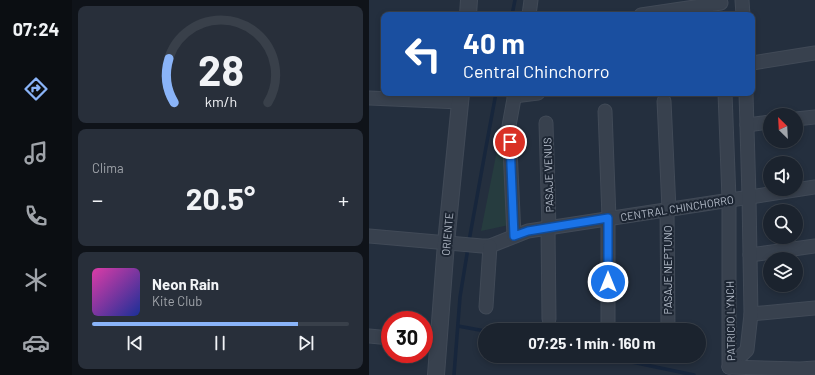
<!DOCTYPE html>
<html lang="es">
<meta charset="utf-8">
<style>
:root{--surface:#1b232e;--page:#282f3a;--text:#f1f3f6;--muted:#a0a4aa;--line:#39404a;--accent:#8ab4f8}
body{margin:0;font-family:Barlow,sans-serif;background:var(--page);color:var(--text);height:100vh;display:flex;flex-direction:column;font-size:15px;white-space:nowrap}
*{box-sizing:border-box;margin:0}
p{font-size:13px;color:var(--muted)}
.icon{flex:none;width:22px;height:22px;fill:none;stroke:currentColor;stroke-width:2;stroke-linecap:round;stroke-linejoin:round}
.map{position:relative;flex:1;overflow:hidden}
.sheet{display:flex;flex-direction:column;gap:6px;padding:6px;background:#0f1319;width:297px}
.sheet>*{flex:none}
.hud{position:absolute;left:12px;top:12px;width:374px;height:84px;border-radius:8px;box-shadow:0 2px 6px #0003,0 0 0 1px var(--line);background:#1a4fa0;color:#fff;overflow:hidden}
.needle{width:26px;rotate:336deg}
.fabs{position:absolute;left:394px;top:108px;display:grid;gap:8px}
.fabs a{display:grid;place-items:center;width:40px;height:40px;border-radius:50%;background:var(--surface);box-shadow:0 2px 6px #0003,0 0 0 1px var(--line);font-size:20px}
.speed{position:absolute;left:12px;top:311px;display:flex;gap:8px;font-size:20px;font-weight:700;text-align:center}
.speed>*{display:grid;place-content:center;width:52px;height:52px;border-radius:50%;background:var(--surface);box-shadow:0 2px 6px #0003,0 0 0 1px var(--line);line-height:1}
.speed .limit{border:6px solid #d22;background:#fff;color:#111}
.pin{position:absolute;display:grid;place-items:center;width:34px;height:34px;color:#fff;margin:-17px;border:2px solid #fff;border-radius:50%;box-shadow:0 1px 4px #0007}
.me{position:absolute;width:44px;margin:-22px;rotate:0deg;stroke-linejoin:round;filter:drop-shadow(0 0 3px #0008)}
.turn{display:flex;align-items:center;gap:14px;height:84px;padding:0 16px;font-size:18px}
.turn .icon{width:52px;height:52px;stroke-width:2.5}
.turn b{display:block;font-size:28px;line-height:34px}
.big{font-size:30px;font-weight:700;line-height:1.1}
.sheet .card{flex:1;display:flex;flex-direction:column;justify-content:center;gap:6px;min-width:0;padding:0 14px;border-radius:8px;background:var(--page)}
.sheet .dial{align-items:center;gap:0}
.dial svg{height:104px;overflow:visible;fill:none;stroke:var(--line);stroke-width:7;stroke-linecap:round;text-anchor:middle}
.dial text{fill:var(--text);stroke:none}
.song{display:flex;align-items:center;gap:12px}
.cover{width:48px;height:48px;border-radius:6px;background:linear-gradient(135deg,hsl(320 70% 55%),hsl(230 70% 35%))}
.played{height:4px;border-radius:2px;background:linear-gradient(90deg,var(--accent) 80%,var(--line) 80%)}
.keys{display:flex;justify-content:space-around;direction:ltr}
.heat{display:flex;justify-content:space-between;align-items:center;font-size:22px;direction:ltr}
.trip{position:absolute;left:109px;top:323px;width:228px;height:40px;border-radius:20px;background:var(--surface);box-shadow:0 2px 6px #0003,0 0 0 1px var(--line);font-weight:700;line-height:40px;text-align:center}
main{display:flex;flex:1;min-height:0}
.dock{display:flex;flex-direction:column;width:72px;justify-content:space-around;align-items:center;background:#0b0e12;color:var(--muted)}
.dock .icon{width:28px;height:28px}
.dock .current{color:var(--accent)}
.dock b{font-size:18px;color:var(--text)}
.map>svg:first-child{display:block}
</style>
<main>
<nav class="dock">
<b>07:24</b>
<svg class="icon current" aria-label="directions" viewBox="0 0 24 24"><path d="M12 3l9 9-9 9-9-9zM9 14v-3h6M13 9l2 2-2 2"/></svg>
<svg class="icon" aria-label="music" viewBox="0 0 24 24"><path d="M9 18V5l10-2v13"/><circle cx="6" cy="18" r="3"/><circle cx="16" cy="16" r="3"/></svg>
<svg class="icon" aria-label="phone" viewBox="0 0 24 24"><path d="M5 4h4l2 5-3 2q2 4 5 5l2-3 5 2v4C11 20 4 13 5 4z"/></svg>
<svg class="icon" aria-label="climate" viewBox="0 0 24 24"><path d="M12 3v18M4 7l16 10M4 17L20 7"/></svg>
<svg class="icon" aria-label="car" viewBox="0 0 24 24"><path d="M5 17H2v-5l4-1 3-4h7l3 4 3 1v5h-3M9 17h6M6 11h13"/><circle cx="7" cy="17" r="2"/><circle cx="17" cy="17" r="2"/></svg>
</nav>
<section class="sheet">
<div class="card dial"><svg viewBox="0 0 100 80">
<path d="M14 69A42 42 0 1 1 86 69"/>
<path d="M14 69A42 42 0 0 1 10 35" stroke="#8ab4f8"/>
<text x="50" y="56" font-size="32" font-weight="700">28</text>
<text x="50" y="72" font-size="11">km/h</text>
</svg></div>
<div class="card"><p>Clima</p>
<div class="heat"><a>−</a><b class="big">20.5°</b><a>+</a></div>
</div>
<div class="card">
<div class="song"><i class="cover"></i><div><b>Neon Rain</b><p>Kite Club</p></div></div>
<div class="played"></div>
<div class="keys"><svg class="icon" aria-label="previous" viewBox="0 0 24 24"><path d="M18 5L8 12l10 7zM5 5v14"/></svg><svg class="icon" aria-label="pause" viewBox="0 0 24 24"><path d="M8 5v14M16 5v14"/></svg><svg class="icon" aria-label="next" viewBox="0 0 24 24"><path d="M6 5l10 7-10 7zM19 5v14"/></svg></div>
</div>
</section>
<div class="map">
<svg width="446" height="375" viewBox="0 0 446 375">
<rect width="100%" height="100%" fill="#242f3e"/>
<!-- green -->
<path fill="#263c3f" d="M133,125L140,225L112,231Z"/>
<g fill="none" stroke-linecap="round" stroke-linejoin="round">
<!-- stream -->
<g stroke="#17263c" stroke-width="3.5">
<path d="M143,15L146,0"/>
<path d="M100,241L117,147L127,93"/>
<path d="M89,326L116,331"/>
<path d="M234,356L325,375"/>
<path d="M85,375L91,297L99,248"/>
</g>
<defs>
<g id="minor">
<path d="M373,0L374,15"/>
<path d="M160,15L162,0"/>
<path d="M272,15L352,3"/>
<path d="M383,63L446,53"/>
<path d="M356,93L360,199V367"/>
<path d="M145,96L169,93"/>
<path d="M0,98L91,102"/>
<path d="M295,101L300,209"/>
<path d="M236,111L240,218"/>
<path d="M427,119L446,117"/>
<path d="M177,123L180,228"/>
<path d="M378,125L401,122"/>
<path d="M298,209L299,330"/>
<path d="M239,219V330"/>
<path d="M179,228L180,319"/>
<path d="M0,236L113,246H121L159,231L446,187"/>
<path d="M145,236L140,126L146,93"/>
<path d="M381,255L446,246"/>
<path d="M117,307L121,246"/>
<path d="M382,314L446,308"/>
<path d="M0,336L21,338"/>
<path d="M55,341L70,343"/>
<path d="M360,367L378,350L382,314L380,197L377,93"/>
<path d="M360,367L431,369L446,368"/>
</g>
<g id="tertiary">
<path d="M99,15L100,0"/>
<path d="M67,375L77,243L92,93"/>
</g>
</defs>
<!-- minor casing -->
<use href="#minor" stroke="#414a57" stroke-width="15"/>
<!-- tertiary casing -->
<use href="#tertiary" stroke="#414a57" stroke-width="18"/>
<!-- minor -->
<use href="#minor" stroke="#38414e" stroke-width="13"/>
<!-- tertiary -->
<use href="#tertiary" stroke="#38414e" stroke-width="16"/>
</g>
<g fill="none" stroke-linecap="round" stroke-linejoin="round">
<defs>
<path id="route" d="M141,142L145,236L159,231L239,218V282"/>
</defs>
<!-- route casing -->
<use href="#route" stroke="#114b97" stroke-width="10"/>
<!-- route -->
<use href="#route" stroke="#1a73e8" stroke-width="7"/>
</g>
<g text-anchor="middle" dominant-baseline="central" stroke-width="4" stroke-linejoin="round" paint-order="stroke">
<!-- street labels -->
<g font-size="11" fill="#b4bcc9" stroke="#1d2633">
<text transform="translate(179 175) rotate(-92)">PASAJE VENUS</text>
<text transform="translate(308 208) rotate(-9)">CENTRAL CHINCHORRO</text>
<text transform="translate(78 234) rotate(-85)">ORIENTE</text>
<text transform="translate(298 270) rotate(-90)">PASAJE NEPTUNO</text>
<text transform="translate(361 321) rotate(-91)">PATRICIO LYNCH</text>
</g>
</g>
</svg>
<div class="fabs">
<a><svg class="needle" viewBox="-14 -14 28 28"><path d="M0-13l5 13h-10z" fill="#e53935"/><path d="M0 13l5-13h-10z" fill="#a0a4aa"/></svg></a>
<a><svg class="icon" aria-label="sound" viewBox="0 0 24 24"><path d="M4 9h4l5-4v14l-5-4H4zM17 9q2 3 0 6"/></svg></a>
<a><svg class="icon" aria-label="search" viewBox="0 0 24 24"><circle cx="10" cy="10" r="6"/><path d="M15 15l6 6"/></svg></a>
<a><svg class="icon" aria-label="layers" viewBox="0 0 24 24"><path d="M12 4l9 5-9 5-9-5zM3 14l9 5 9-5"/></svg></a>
</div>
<div class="speed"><div class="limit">30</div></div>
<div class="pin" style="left:141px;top:142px;background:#d93025"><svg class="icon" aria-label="arrive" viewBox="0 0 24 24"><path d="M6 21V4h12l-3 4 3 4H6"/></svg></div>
<svg class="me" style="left:239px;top:282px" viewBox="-20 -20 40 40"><circle r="17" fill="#1a73e8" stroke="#fff" stroke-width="3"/><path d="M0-11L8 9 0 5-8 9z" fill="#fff"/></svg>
<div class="trip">07:25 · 1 min · 160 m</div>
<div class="hud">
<div class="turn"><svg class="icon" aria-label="left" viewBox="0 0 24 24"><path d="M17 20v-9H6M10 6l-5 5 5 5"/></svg><div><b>40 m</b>Central Chinchorro</div></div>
</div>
</div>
</main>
